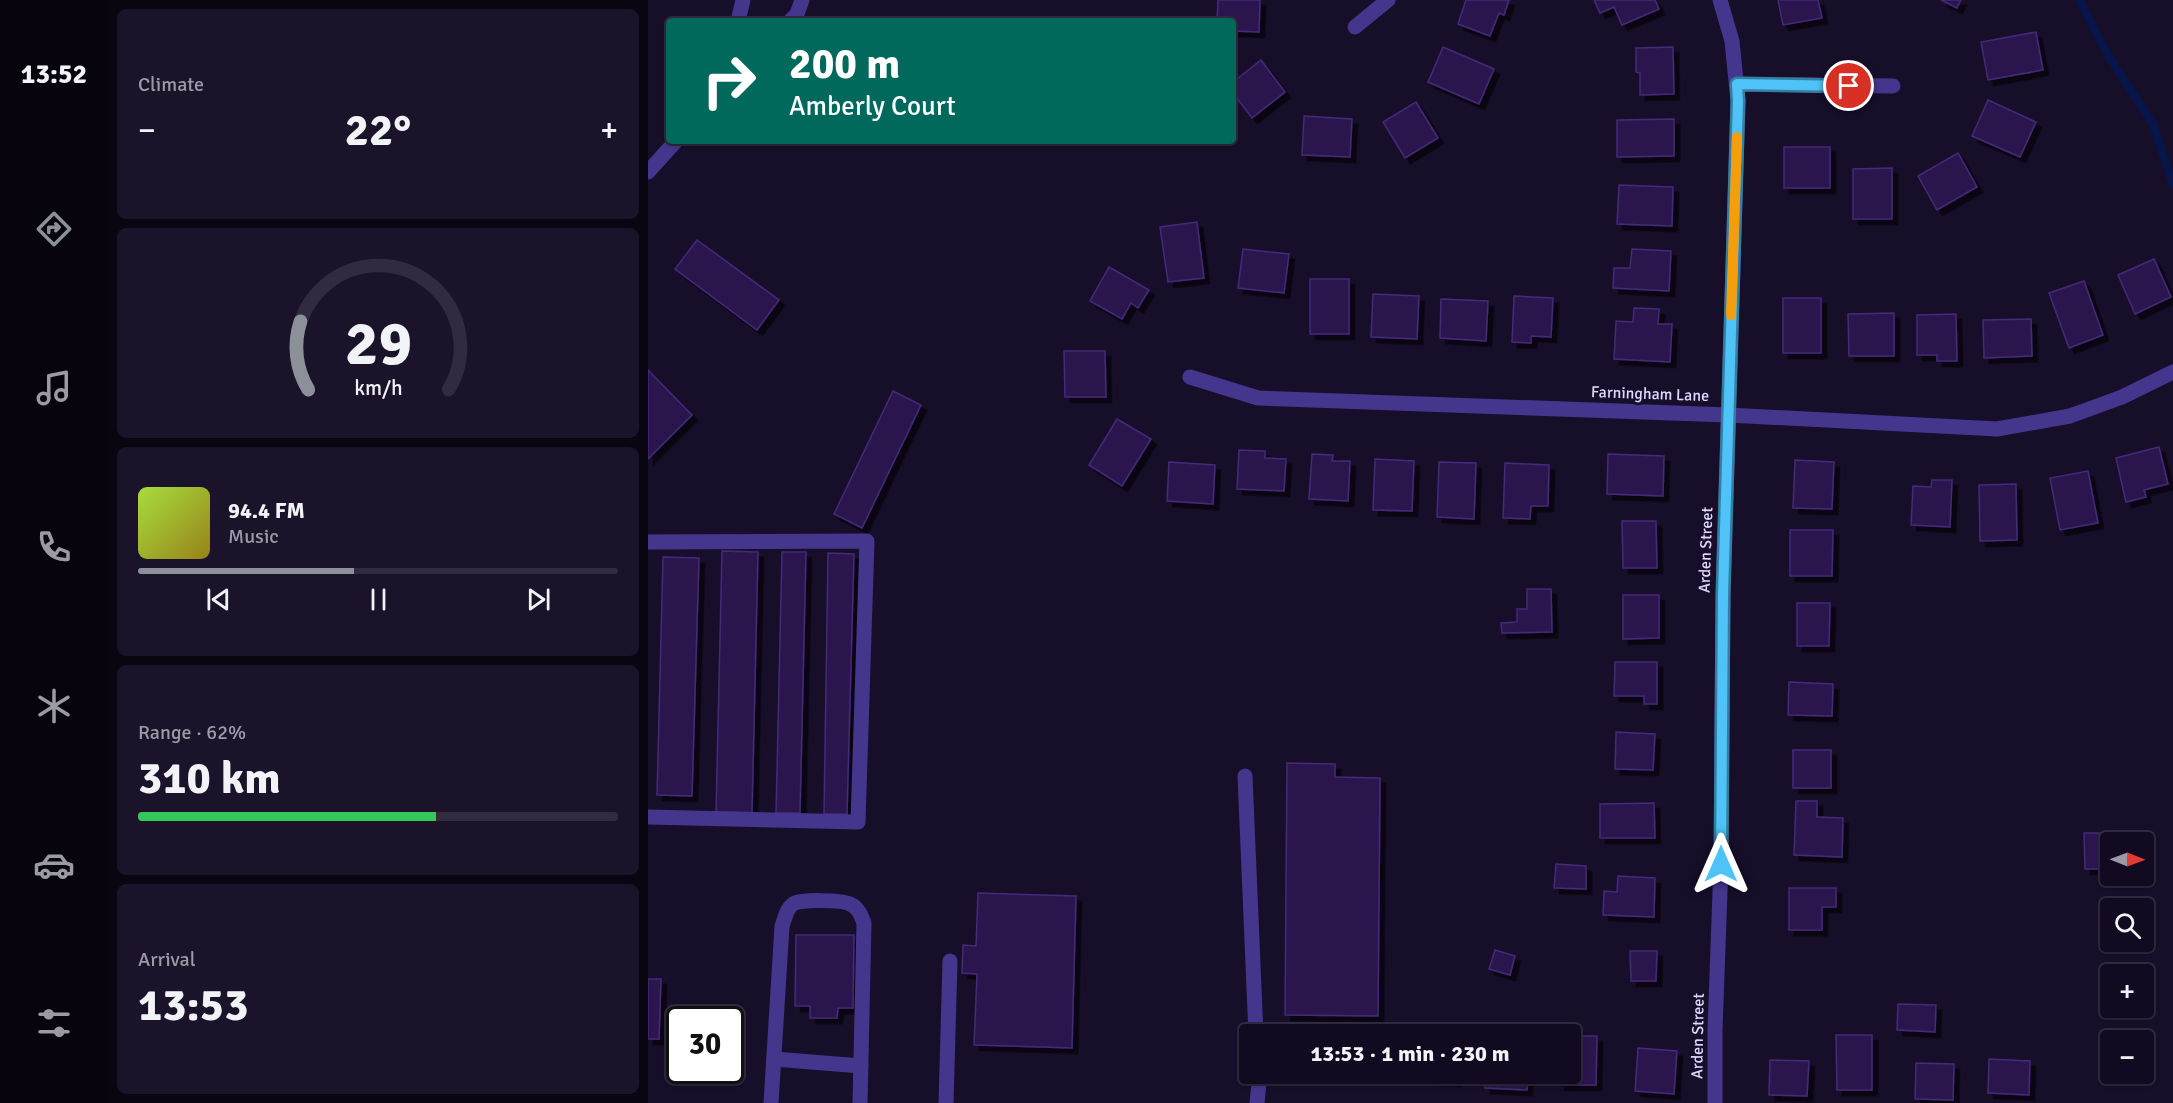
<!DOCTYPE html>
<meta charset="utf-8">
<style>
:root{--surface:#110a20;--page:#1a1329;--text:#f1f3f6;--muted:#9c9aa5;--line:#302b3e;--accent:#8c9099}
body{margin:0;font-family:Signika,sans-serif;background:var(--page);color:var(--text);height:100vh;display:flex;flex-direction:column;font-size:22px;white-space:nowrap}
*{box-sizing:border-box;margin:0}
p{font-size:20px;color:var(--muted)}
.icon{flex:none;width:33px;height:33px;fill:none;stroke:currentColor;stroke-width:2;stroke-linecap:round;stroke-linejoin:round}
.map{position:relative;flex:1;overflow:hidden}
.side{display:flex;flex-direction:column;gap:9px;padding:9px;background:#090612;width:540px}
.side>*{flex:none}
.top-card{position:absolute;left:18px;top:18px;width:570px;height:126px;border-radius:6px;box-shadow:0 2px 4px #0004,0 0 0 2px var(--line);background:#00695c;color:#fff;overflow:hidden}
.needle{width:39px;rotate:91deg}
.fabs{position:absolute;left:1452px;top:832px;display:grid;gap:12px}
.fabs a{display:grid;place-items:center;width:54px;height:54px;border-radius:6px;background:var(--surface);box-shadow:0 2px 4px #0004,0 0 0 2px var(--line);font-size:30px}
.speed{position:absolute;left:18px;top:1006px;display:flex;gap:12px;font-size:30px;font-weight:700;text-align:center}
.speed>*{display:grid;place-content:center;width:78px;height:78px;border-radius:50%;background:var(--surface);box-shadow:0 2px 4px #0004,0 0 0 2px var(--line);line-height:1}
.speed .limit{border:3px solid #111;border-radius:9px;background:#fff;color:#111}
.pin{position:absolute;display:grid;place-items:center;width:51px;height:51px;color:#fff;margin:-26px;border:3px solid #fff;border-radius:50%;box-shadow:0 2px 6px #0007}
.me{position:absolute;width:66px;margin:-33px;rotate:0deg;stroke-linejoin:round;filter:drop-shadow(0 0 4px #0008)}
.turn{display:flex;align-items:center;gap:21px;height:126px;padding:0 24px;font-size:27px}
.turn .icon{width:78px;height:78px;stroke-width:2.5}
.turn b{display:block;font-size:42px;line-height:51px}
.big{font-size:45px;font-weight:800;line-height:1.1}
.side .tile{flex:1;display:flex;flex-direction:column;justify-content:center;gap:9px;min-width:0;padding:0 21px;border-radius:9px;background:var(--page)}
.side .dial{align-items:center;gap:0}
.dial svg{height:156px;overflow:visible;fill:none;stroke:var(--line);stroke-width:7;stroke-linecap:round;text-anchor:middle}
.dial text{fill:var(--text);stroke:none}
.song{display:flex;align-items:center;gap:18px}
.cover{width:72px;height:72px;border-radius:9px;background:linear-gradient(135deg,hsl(80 70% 55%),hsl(50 70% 35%))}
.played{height:6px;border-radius:3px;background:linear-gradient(90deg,var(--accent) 45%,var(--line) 45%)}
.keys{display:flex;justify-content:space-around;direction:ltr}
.heat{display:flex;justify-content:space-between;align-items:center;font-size:33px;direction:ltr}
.charge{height:9px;border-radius:4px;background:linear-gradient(90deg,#34c759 62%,var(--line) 0)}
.trip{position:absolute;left:591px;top:1024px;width:342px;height:60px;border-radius:6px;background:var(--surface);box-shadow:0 2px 4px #0004,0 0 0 2px var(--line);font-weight:800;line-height:60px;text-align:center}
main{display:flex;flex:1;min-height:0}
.dock{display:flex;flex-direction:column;width:108px;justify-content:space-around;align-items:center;background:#07040d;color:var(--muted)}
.dock .icon{width:42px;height:42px}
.dock .current{color:var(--accent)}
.dock b{font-size:27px;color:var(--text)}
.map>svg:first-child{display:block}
</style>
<main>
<nav class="dock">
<b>13:52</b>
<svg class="icon current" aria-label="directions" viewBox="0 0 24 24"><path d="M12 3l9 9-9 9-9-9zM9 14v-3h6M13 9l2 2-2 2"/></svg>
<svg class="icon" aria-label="music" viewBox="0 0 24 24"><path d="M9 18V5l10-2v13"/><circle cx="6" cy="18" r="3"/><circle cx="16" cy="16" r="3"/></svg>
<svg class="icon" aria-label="phone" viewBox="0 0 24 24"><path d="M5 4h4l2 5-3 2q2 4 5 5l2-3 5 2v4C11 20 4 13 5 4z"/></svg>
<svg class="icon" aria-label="climate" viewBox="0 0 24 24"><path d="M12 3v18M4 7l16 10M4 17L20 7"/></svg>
<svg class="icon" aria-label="car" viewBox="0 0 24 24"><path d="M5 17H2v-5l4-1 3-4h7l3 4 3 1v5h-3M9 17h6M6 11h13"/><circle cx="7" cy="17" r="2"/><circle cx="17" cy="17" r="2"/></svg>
<svg class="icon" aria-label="filters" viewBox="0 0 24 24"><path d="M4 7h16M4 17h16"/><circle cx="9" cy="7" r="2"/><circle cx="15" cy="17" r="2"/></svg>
</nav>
<section class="side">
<div class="tile"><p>Climate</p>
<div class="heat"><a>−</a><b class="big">22°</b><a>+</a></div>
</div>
<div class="tile dial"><svg viewBox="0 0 100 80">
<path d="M14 69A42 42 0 1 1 86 69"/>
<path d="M14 69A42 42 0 0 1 10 34" stroke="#8c9099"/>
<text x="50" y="56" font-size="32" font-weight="700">29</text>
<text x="50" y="72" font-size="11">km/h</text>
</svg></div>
<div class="tile">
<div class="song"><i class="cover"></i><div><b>94.4 FM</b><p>Music</p></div></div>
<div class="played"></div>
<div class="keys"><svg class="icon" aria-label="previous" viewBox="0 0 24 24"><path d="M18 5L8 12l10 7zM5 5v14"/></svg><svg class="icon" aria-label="pause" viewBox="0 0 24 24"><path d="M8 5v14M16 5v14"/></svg><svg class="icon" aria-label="next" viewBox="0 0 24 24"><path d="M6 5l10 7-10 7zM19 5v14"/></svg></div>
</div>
<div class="tile"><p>Range · 62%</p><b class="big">310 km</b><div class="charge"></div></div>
<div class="tile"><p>Arrival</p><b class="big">13:53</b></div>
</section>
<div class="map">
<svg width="1525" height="1103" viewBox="0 0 1525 1103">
<defs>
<filter id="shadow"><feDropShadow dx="5.5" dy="5.5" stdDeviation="0" flood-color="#0009"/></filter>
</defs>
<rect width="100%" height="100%" fill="#170e2a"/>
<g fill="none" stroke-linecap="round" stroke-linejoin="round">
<!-- stream -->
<path stroke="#06164b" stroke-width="8" d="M1431,0L1461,57L1505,124L1525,185"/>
</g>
<!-- building -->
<g fill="#2a194d" stroke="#44297a" stroke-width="1.5" filter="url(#shadow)">
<path d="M570,0H612L611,32L585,31V21H569Z"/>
<path d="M818,0H861L856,15L851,13L842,36L810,24Z"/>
<path d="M946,0H1007L1011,9L974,25L966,7L952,13Z"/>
<path d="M1130,0H1170L1174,18L1135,25Z"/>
<path d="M1293,0H1313L1309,8Z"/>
<path d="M1388,32L1395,70L1340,80L1333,42Z"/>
<path d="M795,47L846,69L831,104L780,82Z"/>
<path d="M1025,47L1026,94L992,95V73L988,72V48Z"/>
<path d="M613,60L637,92L604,118L585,93V82Z"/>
<path d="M1340,100L1388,122L1372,157L1324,136Z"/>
<path d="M768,102L790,138L757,158L735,122Z"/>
<path d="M656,116L704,119L702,157L654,155Z"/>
<path d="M1026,119V156L969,157V120Z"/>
<rect x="1136" y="147" width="46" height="41"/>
<path d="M1310,153L1329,187L1289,210L1270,176Z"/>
<path d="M1244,168V219H1205V169Z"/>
<path d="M971,185L1025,187L1024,226L969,224Z"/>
<path d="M549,222L556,278L520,282L512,227Z"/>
<path d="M49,240L131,300L109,330L27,269Z"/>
<path d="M595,249L641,254L636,293L590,288Z"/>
<path d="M984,249L1023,251L1021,291L965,288L966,268H982Z"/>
<path d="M1506,259L1523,297L1487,314L1470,275Z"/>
<path d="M461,267L501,290L490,308L483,303L474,319L442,301Z"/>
<rect x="662" y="279" width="39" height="55"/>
<path d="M1436,281L1455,335L1421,348L1401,293Z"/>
<path d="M725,294L771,296L769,339L723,337Z"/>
<path d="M866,296L905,298L903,337L883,336V343L864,342Z"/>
<rect x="1135" y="298" width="38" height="55"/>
<path d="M793,299L840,301L838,341L792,338Z"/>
<path d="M986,308L1011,309L1010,324H1024L1022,362L966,359L968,321L985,322Z"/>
<path d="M1246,313V356H1201L1200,314Z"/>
<path d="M1308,314L1309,361H1289V355H1269V315Z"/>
<path d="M1383,319L1384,356L1336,358L1335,320Z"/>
<path d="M416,351H457L458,397H417Z"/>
<path d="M0,370L44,415L0,459Z"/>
<path d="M245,391L273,405L214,528L186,514Z"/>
<path d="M469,419L503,439L474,486L441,465Z"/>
<path d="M1511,447L1520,484L1496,490L1498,497L1478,502L1468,458Z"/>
<path d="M591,450L617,451V458L638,459L636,491L589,489Z"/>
<path d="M664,454L685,455L684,461H702L700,501L661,499Z"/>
<path d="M960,454L1016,456L1015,496L959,494Z"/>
<path d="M727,459L766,461L764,511L725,510Z"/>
<path d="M1147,460L1186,462L1184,509L1145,508Z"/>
<path d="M521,462L567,465L565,504L519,501Z"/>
<path d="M791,462L828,463L826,519L789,517Z"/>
<path d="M857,463L901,465L900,506H883L882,519L855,518Z"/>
<path d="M1440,471L1450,523L1412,530L1402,478Z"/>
<path d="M1284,480H1304L1302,527L1263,525L1265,486L1283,487Z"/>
<path d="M1368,484L1369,540L1332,541L1331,485Z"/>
<path d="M974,521H1008L1009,568H975Z"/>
<path d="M1142,530H1185L1184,576H1142Z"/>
<path d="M74,551L110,552L104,813L68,812Z"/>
<path d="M134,552H158L152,813H128Z"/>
<path d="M180,553L206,554L199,814H176Z"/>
<path d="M15,557L51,558L44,796L9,795Z"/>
<path d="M879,589H903L904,632L854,633L853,623L869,622V609H879Z"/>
<path d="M975,595H1011V638L975,639Z"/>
<path d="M1149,603H1182L1181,646H1149Z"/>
<path d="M967,662H1009V704H996V696H966Z"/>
<path d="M1141,682L1185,684L1184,716L1140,715Z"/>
<path d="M968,732L1007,734L1005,770L967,769Z"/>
<rect x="1145" y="750" width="38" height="38"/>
<path d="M639,763L687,764V777L732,778L730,1016L637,1015Z"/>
<path d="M1148,801H1169V817L1195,818L1194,857L1146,855Z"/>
<path d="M1006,803L1007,838H952V804Z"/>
<path d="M1436,833H1475V843H1462V869H1437Z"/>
<path d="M908,864L938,866V889L906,888Z"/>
<path d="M970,876L1007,878L1006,917L955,915L956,891L969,892Z"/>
<path d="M1141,888H1188V907H1174V930H1141Z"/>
<path d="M330,893L428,896L424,1048L326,1045L329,974L314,973L315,945L328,946Z"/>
<path d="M148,935H206L205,1008H190L189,1018H162V1006H147Z"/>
<path d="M847,950L867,956L862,975L841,969Z"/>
<path d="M982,951H1009L1008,981H983Z"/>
<path d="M0,979H13L11,1039H0Z"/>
<path d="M1250,1004L1288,1005L1287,1032L1249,1030Z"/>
<path d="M1188,1035H1224V1090H1189Z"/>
<path d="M932,1036H949L948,1085H911V1074H922V1047H932Z"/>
<path d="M990,1048L1029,1051L1026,1094L987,1091Z"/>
<path d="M1341,1059L1382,1061L1381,1095L1340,1093Z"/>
<path d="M1122,1060L1161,1061L1159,1096L1121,1095Z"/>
<path d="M1268,1063L1306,1064L1305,1100L1267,1099Z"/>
<path d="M770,1074H808V1081L769,1079Z"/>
<path d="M837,1074H870V1077H879V1090L837,1088Z"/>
</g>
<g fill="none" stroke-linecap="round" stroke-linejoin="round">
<!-- minor -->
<g stroke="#45368d" stroke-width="15">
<path d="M90,21L95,0"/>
<path d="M142,21L149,14L154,0"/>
<path d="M707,27L740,0"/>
<path d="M1089,84L1245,86"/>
<path d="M0,172L28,141"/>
<path d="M542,377L610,398L1080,415L1349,429L1422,416L1474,397L1525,372"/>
<path d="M0,542L219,541L210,822L0,817"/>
<path d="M597,776L608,1035"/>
<path d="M126,1059L213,1066"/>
<path d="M123,1103L134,926C137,919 138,909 145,904C152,899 194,900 202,904C210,907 213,915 216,923L212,1103"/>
<path d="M298,1103L302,961"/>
<path d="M609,1103L611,1083L616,1074"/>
<path d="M1067,1103V1030L1073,864L1075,595L1090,101L1084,41L1072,0"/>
</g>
</g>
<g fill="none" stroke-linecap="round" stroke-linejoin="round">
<defs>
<path id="route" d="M1073,864L1075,595L1090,101L1089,84L1201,86"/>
</defs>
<!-- route casing -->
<use href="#route" stroke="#337fa1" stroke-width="15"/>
<!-- route -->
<use href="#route" stroke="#4fc3f7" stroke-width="10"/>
<!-- slow -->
<path stroke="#f59e0b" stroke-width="10" d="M1083,315L1089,137"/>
</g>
<g text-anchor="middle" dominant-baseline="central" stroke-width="6" stroke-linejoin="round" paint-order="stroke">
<!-- street labels -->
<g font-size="16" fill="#e1d7ff" stroke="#170e2a">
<text transform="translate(1002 394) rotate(2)">Farningham Lane</text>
<text transform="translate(1058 550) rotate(-88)">Arden Street</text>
<text transform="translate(1050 1036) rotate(-89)">Arden Street</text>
</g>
</g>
</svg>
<div class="fabs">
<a><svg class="needle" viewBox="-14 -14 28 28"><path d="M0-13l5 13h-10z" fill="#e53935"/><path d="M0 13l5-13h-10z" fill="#9c9aa5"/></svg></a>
<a><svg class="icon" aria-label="search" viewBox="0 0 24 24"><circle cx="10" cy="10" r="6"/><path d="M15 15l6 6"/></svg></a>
<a>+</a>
<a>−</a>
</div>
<div class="speed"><div class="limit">30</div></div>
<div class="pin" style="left:1201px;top:86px;background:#d93025"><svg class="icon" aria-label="arrive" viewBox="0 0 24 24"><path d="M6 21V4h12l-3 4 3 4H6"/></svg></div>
<svg class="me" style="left:1073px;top:864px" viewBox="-20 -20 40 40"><path d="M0-17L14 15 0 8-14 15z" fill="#4fc3f7" stroke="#fff" stroke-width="4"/></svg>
<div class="trip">13:53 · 1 min · 230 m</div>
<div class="top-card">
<div class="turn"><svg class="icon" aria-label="right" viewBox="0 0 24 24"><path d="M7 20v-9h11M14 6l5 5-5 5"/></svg><div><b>200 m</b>Amberly Court</div></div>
</div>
</div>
</main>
